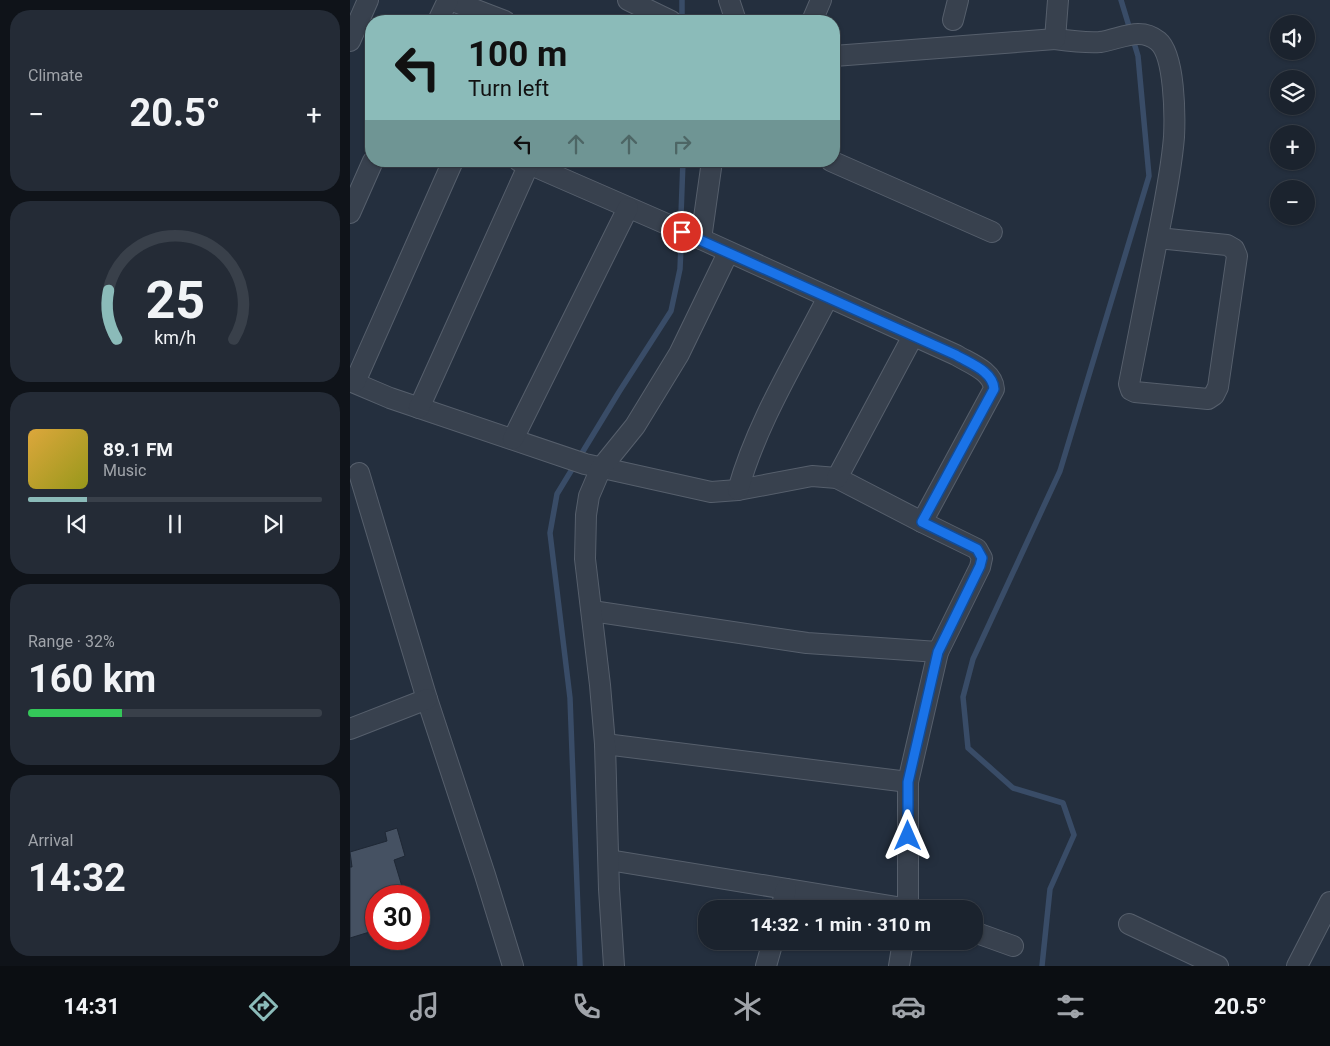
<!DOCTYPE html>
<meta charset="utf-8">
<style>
:root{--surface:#1b232e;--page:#242b36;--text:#f1f3f6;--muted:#a0a4aa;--line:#39404a;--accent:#8bbbb9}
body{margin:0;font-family:Roboto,sans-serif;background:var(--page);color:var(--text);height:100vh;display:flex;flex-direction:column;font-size:19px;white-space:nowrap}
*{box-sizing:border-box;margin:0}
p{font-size:16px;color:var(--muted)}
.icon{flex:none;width:28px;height:28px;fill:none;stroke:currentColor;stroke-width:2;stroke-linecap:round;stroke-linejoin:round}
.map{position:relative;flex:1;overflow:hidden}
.details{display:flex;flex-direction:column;gap:10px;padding:10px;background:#0f1319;width:350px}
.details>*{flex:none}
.banner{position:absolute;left:15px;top:15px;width:475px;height:152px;border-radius:20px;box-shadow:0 1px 4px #0004,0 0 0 1px var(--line);background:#8bbbb9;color:#111;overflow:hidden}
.tools{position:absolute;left:920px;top:15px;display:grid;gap:10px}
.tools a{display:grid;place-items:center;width:45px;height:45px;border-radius:50%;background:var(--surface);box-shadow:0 1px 4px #0004,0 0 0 1px var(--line);font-size:25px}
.speed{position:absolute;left:15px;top:885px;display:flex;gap:10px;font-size:25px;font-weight:700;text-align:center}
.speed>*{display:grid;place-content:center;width:65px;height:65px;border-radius:50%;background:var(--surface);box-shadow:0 1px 4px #0004,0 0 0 1px var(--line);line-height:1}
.speed .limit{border:8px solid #d22;background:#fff;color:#111}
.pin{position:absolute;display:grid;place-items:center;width:42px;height:42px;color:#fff;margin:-21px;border:2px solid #fff;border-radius:50%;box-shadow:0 1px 5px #0007}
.me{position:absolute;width:55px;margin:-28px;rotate:0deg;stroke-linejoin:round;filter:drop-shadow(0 0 4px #0008)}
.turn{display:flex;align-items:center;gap:18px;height:105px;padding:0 20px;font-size:22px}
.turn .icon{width:65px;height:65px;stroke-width:2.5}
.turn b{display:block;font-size:35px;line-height:42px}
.lanes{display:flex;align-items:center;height:48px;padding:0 20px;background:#0003;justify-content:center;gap:25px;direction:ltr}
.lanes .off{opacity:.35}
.big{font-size:38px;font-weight:700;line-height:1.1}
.details .card{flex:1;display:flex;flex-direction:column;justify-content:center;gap:8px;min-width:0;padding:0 18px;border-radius:20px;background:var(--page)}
.details .dial{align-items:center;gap:0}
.dial svg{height:130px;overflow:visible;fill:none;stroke:var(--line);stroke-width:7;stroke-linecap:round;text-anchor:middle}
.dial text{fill:var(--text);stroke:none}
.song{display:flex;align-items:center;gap:15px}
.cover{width:60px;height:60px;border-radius:8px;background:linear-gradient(135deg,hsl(40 70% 55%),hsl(60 70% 35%))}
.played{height:5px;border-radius:2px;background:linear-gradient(90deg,var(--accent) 20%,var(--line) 20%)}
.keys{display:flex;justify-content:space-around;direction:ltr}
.heat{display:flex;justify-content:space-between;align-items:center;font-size:28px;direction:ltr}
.charge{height:8px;border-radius:4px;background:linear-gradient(90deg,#34c759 32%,var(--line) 0)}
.trip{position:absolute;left:348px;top:900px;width:285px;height:50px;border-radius:20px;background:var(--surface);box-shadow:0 1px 4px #0004,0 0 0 1px var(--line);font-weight:700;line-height:50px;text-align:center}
.menu{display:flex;height:80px;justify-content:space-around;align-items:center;background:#0b0e12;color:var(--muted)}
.menu .icon{width:35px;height:35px}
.menu .current{color:var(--accent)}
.menu b{font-size:22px;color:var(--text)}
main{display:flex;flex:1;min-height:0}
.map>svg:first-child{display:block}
</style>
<main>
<section class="details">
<div class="card"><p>Climate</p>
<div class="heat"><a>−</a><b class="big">20.5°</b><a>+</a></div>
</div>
<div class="card dial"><svg viewBox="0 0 100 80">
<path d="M14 69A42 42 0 1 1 86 69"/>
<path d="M14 69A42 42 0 0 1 9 39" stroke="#8bbbb9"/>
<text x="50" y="56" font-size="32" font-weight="700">25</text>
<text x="50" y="72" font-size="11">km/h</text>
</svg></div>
<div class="card">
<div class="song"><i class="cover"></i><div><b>89.1 FM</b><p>Music</p></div></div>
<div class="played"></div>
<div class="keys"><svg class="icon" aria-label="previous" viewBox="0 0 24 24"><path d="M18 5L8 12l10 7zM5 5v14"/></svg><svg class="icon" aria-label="pause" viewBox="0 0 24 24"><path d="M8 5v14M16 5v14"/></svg><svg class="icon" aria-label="next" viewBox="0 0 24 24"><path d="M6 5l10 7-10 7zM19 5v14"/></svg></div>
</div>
<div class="card"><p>Range · 32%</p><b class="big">160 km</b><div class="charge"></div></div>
<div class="card"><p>Arrival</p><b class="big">14:32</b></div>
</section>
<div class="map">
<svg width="980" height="966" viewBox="0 0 980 966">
<rect width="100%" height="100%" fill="#242f3e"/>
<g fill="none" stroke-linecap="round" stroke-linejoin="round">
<!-- stream -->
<g stroke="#394c67" stroke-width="5.5">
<path d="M332,0V21"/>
<path d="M331,215L333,161"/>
<path d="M230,966L220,698L200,533L207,494L269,392L321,311L330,269L331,246"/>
<path d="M692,966L700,889L724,835L713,803L663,788L618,748L613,697L623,659L710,471L799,176L788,56L771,0"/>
</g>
</g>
<!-- building -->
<path fill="#455162" stroke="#1f2835" d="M47,828L55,856L44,860L54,893L43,896H26V930L0,938V867H2L0,852L37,841L35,832Z"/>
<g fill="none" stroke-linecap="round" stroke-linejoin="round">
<defs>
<g id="minor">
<path d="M100,0L155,21"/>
<path d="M278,0L321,21"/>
<path d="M379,0L386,21"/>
<path d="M603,20L608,0"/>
<path d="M88,21L98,0"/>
<path d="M462,21L471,0"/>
<path d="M705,39C720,41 735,43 750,42C771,39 790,26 808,41C825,55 825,116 824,137C821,174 813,210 806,246C797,292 788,338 779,384L781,390L785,392L858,399L864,395L868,387L887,256L884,249L877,245L808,238"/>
<path d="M0,41L18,0"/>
<path d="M484,56L705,39L708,0"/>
<path d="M169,161L179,164L351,239L606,355C619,363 643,371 644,389L572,522"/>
<path d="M481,161L642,232"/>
<path d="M0,213L23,161"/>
<path d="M351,239L362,161"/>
<path d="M0,381L40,398L235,464L361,492L388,490L462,476L487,478L572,522L627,549L632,558L630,567L588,652L558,782V909"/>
<path d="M5,382L103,161"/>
<path d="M69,408L179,164"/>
<path d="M163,439L278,208"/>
<path d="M9,473L77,699L135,875L163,966"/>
<path d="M487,478L563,336"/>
<path d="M388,490C407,422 446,360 478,297"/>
<path d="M242,611L457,643L588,652"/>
<path d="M0,729L77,699"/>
<path d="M255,744L558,782"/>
<path d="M259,860L559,909"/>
<path d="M431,909L436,889"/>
<path d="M779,924L868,966"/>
<path d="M624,932L663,946"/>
<path d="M264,966L259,889L255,744L250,685L235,559L236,515L239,496L251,468L285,426L329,354L378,253"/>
<path d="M416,966L423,941"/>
<path d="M549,966L553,941"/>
<path d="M947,966L980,902"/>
</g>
</defs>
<!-- minor casing -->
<use href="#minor" stroke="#565f6c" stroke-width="22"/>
<!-- minor -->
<use href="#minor" stroke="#38414e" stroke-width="20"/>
</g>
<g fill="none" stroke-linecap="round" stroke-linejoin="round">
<defs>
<path id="route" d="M332,232L606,355C619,363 643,371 644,389L572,522L627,549L632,558L630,566L588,652L558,782V836"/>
</defs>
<!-- route casing -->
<use href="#route" stroke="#114b97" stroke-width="12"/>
<!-- route -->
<use href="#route" stroke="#1a73e8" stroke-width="9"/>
</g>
</svg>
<div class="tools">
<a><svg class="icon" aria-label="sound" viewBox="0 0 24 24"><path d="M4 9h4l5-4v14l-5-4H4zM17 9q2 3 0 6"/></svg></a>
<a><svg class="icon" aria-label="layers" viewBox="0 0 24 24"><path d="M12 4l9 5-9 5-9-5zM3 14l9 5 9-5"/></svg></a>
<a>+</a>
<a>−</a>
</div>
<div class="speed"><div class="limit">30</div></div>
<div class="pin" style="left:332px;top:232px;background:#d93025"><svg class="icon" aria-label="arrive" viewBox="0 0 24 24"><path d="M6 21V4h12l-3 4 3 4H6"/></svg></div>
<svg class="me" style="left:558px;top:836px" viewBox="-20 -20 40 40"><path d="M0-17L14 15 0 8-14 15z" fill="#1a73e8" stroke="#fff" stroke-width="4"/></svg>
<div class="trip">14:32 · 1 min · 310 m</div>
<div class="banner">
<div class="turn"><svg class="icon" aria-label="left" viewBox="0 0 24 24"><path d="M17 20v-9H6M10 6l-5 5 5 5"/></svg><div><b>100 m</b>Turn left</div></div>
<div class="lanes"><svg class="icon" aria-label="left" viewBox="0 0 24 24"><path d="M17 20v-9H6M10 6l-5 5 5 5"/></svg><svg class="icon off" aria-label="ahead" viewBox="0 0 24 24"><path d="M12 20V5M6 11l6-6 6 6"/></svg><svg class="icon off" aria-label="ahead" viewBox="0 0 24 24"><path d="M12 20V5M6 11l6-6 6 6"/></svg><svg class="icon off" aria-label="right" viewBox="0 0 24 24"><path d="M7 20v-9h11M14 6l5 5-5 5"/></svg></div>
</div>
</div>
</main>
<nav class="menu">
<b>14:31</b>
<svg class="icon current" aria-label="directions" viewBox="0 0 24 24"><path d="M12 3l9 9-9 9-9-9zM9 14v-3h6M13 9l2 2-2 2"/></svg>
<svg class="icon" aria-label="music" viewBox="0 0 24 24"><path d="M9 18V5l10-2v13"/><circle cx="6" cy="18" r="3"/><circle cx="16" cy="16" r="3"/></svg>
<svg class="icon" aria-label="phone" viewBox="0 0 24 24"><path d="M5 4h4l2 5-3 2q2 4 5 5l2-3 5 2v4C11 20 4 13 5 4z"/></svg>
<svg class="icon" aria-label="climate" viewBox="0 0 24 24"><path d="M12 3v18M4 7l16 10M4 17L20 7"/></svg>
<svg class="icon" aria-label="car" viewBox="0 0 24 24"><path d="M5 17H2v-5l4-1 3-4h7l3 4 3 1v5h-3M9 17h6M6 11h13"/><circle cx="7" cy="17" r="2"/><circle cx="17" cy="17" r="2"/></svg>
<svg class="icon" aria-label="filters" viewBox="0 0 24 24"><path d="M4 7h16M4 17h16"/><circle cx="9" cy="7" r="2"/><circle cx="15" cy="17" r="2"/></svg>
<b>20.5°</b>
</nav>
